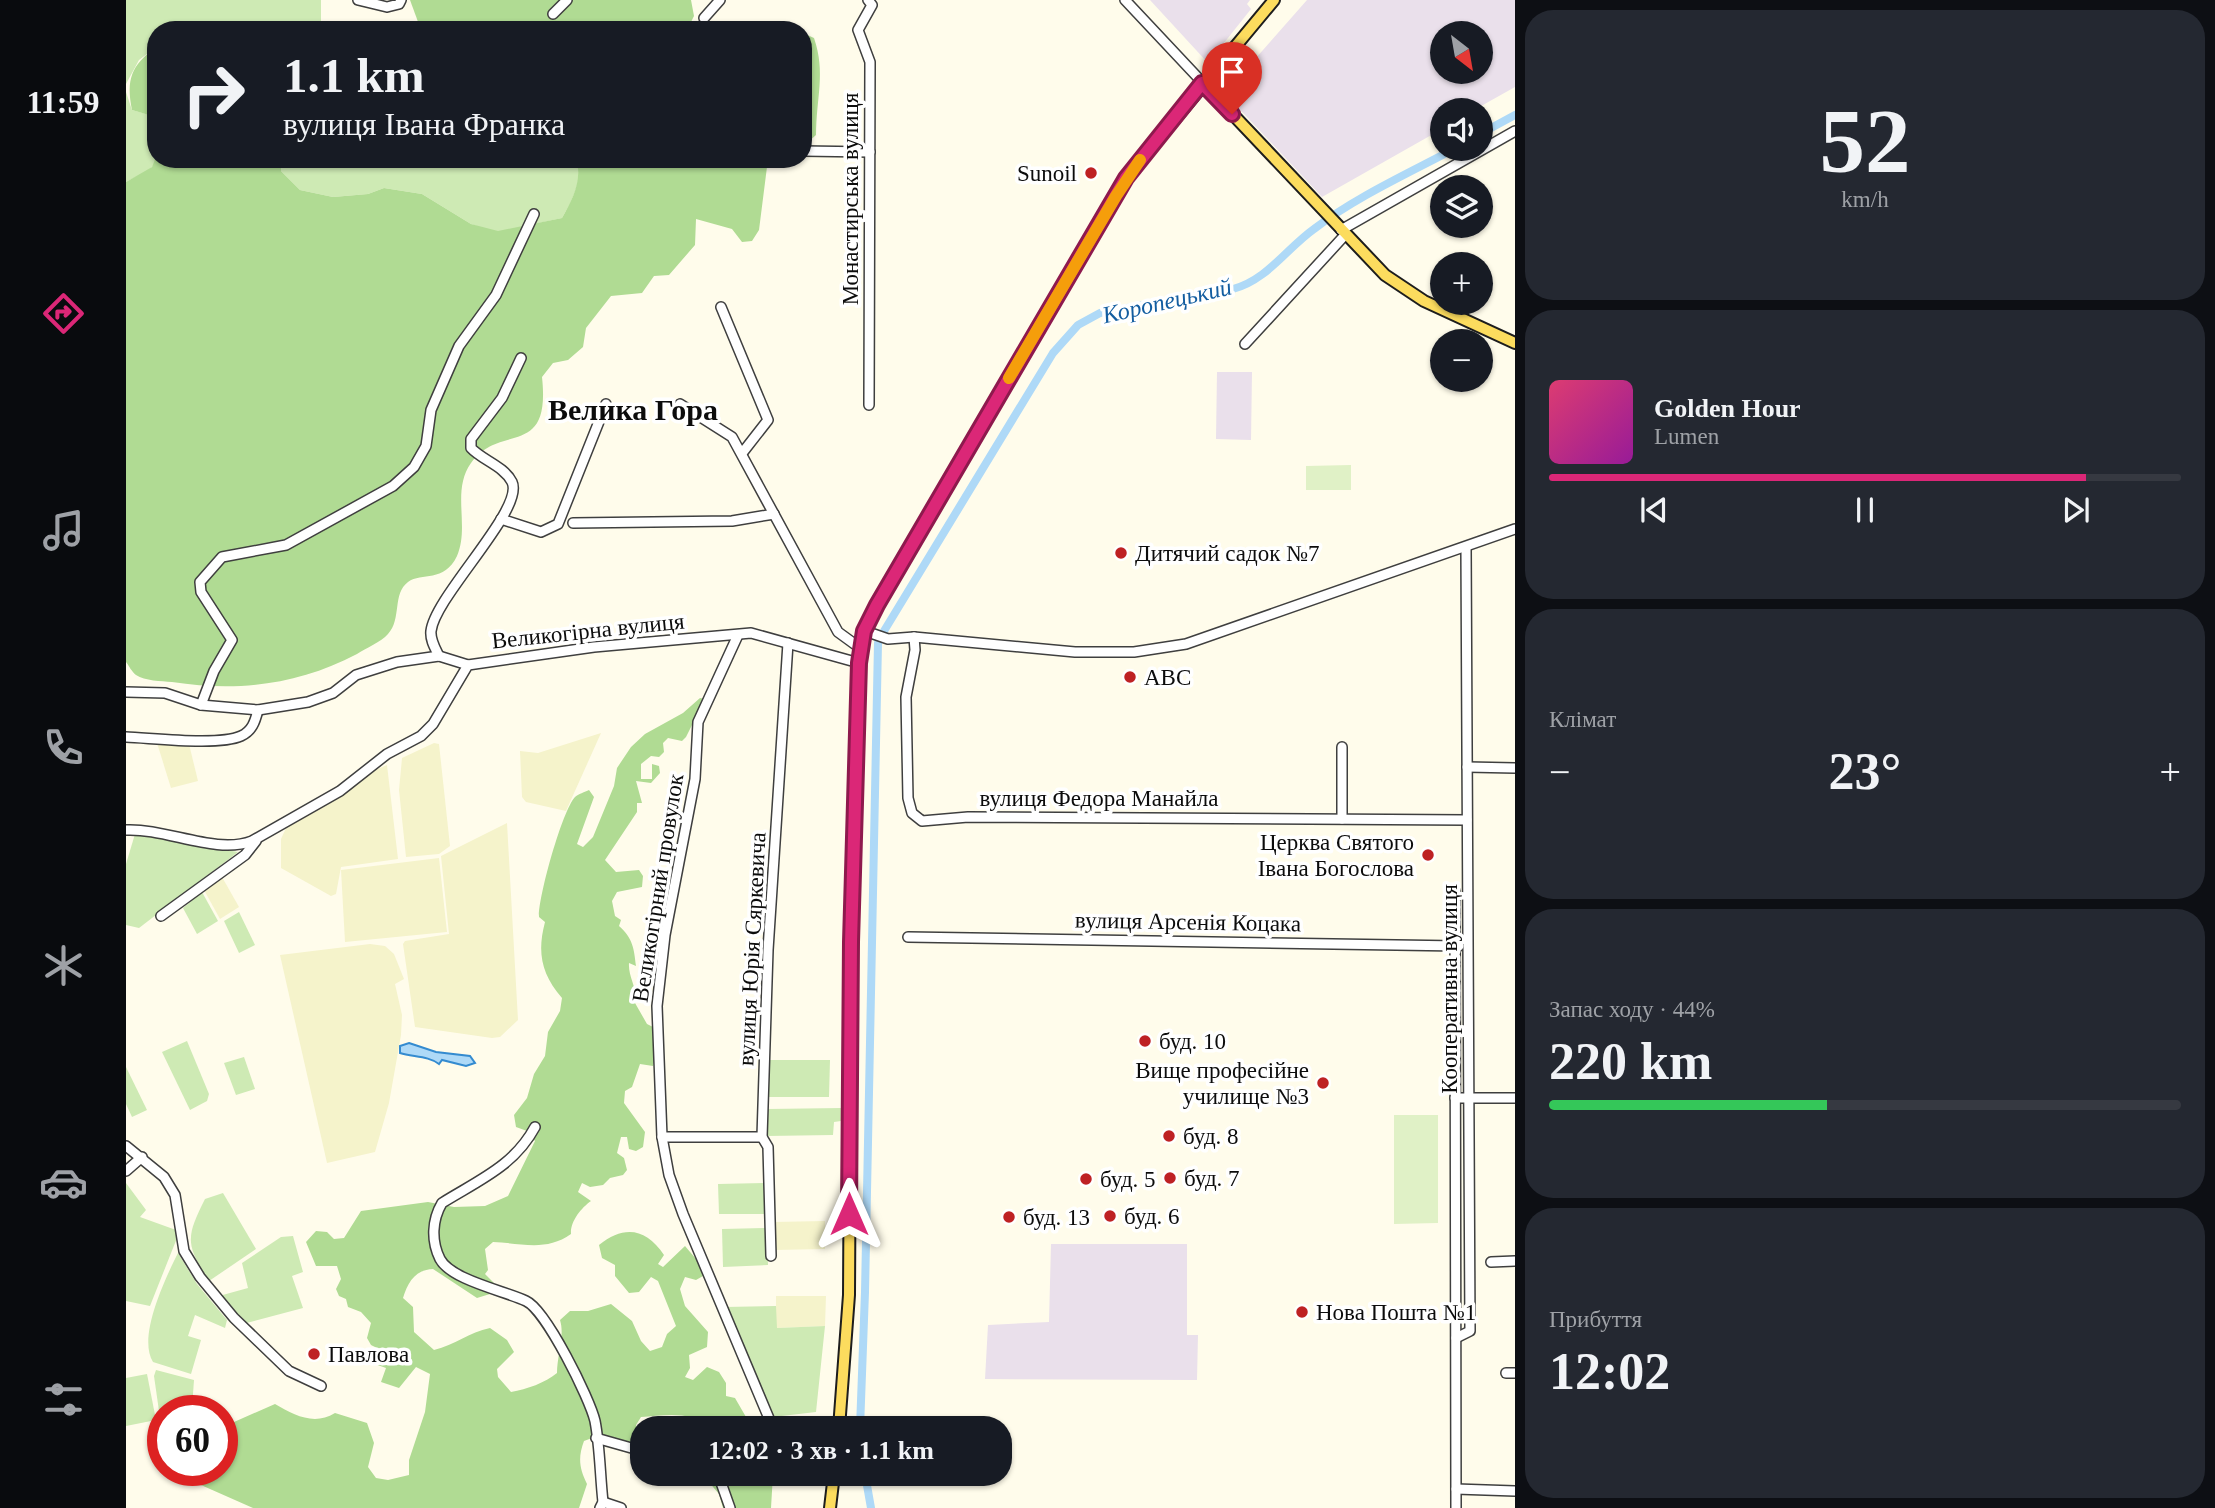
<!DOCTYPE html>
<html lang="uk">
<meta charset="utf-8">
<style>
:root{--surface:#171b24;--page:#242831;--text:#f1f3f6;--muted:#9ea1a6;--line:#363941;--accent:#db2777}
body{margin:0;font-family:"Times New Roman",serif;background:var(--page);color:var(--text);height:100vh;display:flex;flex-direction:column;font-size:26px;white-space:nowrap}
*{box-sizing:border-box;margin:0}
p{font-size:23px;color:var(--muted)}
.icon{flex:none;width:38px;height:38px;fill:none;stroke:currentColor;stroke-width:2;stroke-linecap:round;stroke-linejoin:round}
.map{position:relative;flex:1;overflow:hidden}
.drawer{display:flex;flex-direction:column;gap:10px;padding:10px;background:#0d0f14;width:700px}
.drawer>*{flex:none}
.guide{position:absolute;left:21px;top:21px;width:665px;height:147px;border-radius:28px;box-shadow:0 2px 5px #0004;background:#171b24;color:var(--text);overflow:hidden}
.needle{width:46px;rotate:149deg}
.buttons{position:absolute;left:1304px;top:21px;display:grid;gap:14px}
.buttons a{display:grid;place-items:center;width:63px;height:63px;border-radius:50%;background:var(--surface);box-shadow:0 2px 5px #0004;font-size:35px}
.speed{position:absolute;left:21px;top:1395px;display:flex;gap:14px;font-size:35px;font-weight:700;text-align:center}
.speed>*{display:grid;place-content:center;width:91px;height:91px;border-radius:50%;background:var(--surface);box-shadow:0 2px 5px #0004;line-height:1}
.speed .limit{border:10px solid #d22;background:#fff;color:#111}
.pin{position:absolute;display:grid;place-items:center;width:60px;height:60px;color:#fff;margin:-72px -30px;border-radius:50% 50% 50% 0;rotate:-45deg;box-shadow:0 0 7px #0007}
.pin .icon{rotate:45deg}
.me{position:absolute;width:77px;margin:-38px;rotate:0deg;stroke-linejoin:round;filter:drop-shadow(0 0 5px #0008)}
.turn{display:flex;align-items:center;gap:24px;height:147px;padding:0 21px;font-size:32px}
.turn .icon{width:91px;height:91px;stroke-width:2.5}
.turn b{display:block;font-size:49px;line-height:60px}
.big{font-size:52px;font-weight:600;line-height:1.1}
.drawer .tile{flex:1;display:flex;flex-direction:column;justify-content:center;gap:10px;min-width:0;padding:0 24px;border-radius:28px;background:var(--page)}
.drawer .dial{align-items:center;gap:0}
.dial b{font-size:91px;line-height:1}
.song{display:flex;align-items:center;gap:21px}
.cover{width:84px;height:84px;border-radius:10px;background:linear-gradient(135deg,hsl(340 70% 55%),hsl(300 70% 35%))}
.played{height:7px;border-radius:4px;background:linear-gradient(90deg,var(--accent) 85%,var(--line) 85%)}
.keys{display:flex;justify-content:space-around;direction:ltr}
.heat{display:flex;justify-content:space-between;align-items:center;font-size:38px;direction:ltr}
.charge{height:10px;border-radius:5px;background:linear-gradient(90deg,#34c759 44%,var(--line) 0)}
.trip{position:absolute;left:504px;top:1416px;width:382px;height:70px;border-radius:28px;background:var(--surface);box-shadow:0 2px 5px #0004;font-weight:600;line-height:70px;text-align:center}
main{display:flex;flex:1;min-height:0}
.menu{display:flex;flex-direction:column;width:126px;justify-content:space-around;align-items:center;background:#090b0e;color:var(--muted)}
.menu .icon{width:49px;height:49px}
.menu .current{color:var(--accent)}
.menu b{font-size:32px;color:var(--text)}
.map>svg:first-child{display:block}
</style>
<main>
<nav class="menu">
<b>11:59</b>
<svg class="icon current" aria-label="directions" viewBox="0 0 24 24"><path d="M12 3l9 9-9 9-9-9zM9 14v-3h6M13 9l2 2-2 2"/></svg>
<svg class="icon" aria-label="music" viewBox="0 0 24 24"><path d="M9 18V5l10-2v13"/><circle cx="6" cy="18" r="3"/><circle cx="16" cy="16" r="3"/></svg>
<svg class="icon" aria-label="phone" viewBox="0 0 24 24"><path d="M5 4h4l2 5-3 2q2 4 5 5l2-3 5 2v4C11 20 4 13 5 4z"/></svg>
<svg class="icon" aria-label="climate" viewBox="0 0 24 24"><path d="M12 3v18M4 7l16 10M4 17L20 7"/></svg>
<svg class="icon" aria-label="car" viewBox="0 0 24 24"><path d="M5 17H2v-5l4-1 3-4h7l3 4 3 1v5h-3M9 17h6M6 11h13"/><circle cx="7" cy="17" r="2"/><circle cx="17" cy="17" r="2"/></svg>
<svg class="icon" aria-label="filters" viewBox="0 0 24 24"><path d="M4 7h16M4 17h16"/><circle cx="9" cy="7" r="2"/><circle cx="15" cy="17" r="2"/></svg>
</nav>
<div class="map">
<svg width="1389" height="1508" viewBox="0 0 1389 1508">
<rect width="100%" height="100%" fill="#fffceb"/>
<!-- industrial -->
<g fill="#eae0eb" fill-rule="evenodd">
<path d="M1024,0H1124L1121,4L1125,9L1082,63Z"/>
<path d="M1181,0H1389V87L1348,110H1316V129L1196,197L1104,99L1119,82L1115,75ZM1316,33H1354V72H1316Z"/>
<path d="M1091,372H1126L1125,440L1090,439Z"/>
<path d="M925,1244H1061V1335H1072L1071,1380L859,1379L862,1325L923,1322Z"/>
</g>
<!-- farmland -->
<g fill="#f5f3cb">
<path d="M475,733L440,811L400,802L396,797L394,751L412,753Z"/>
<path d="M31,743L63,744L72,781L45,788Z"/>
<path d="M308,743L313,744L324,846L313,854L280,857L273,790L276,758Z"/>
<path d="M261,765L272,859L215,867L210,894L205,896L155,868V839L161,826L219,794L247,771Z"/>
<path d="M381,823L392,1020L374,1037L366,1038L289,1027L277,944L279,941L323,934L315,856Z"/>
<path d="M313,858L321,932L219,942L215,870Z"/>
<path d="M96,877L113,907L94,919L78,890Z"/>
<path d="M244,944L259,946L268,954L278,979L269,984L276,1015L275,1035L263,1103L249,1152L201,1163L154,955Z"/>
<path d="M699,1221V1249L648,1250L647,1222Z"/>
<path d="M650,1296H700L699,1326L650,1328Z"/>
</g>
<!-- green -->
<g fill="#ceeab4">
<path d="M0,0H195V30H30V47L13,60L0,84Z"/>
<path d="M0,92L6,110L24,115C30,127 36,155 26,167C20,173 7,178 0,182Z"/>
<path d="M156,159H450C458,180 446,200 436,218L399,226L392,241L345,224L296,194L258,188L242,194L207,197L174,190L155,171Z"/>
<path d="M9,834L112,852L13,928L0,925V864Z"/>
<path d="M76,892L92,921L71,934L57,908Z"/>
<path d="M113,912L129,945L113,953L98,921Z"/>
<path d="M61,1041L83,1094L81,1101L64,1110L36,1052Z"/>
<path d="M118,1057L129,1089L110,1095L98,1063Z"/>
<path d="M642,1060H704L703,1097H641Z"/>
<path d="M0,1067L21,1110L6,1117L0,1104Z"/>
<path d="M716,1108L715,1121L708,1122L707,1135L641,1136V1109Z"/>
<path d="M0,1183L20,1210L14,1217L50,1230L51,1238L24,1306L0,1301Z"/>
<path d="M641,1183L642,1214H593L592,1184Z"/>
<path d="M97,1193L130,1249L83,1281C59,1244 60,1237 79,1199Z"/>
<path d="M641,1228L642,1265L597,1267L596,1229Z"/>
<path d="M167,1236L177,1272L166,1276L177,1308L117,1324L93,1296L122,1288L116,1263L155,1237Z"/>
<path d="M52,1253L71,1284L101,1320L99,1328L69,1315L62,1336L75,1340L65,1374L27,1362C11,1337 40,1277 52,1253Z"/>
<path d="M650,1306L651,1328L699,1326L690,1412L647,1417L599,1307Z"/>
<path d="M30,1370L68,1380L66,1408L33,1411L28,1376Z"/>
<path d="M21,1374L30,1420L0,1426V1378Z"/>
</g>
<!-- forest -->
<g fill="#b0db93">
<path d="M284,0H565L568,16L561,30H295Z"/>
<path d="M677,33L688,38C700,73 690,98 690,135L681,143H677Z"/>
<path d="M30,47V126L23,115L6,110C0,79 5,66 30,47Z"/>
<path d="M30,157L156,159L155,171L174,190L207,197L242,194L258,188L296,194L345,224L372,231L436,218C446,200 457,180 450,159H642L633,230L626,241L616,242L606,229L570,219L569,245L543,275L528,276L516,293L485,296L460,328L457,347L442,360L427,363L416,377C425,460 374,422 345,463C325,491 344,526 331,556C318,583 296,572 282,582C266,594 276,619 262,634C255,642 240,648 231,654C172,685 112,692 46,682C35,681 19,681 10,675C6,672 3,666 0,662V182L26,167Z"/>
<path d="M574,698L579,699L560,737L556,741L542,738L537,743L538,752L533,757L525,756L515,764V779H526V764L533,766L534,773L525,783L510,781L516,803H511V812L479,860L490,872L513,870L517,876L516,887L491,892L486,901L489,916L495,920L493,926C507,938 508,949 510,966L503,963C502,978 512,988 509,1003L521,1024L527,1027L530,1050L527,1066L514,1064L506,1087L499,1091L498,1103L519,1132L517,1147L510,1151L503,1149L501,1137H495L491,1153L498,1158L501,1170L497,1175L484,1178L477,1185L464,1187L456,1183L452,1192L465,1201C455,1208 444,1222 445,1234C420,1252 395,1243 367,1242L359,1249L362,1270L359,1274L368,1283L364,1294L351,1298L307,1269C289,1270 282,1282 277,1298L287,1307L288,1332L308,1350C329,1345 343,1332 364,1328L381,1340L388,1352L371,1369L372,1377L385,1392C401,1389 419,1383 431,1373C431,1355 439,1336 434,1320L444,1311H462L485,1304L506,1321L515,1341L524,1351L536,1347L541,1334L550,1326L532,1281L525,1277L513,1292L503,1293L489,1276V1265L476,1258L473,1245C498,1225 520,1228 538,1255L532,1264L537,1267L559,1246L575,1265L577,1276L570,1280L559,1277L554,1289L559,1306L582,1332L581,1347L563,1355L564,1368L559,1377L567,1380L581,1367L593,1372L600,1383V1396L609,1398L620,1417L629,1421L637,1417L643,1428H580C566,1409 535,1416 515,1417L510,1425L513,1436L509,1442L466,1438L458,1441C452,1457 453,1468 461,1484L453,1508H127L41,1470H96V1422H108L149,1404C168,1415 188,1426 209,1413L241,1423L248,1443L242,1467L250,1478L262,1480L283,1475V1460L299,1412L304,1374L290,1367L273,1388L255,1382L260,1368L246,1363L251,1348L245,1345L241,1338L245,1323L235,1312L222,1307L220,1299L213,1296L210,1289L215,1279L211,1266H190L180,1242L190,1231L201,1232L208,1239L218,1238L235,1211L302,1202L328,1207L359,1206L382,1196L409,1141L401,1131L390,1127L388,1115L401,1098L408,1074L419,1056L422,1032L434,1011L436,998C415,974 411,952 419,922L413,917C412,898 436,811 449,797C452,794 459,792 463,790L468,797L451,844L457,847L467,837L488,786L491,768L505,747L519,734L557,713Z"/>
<path d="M576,1474H647L645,1508H597L593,1494Z"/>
</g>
<!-- pitch -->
<g fill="#e0f1c6">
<path d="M1225,465V490H1180V466Z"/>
<path d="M1268,1115H1312V1223L1268,1224Z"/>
</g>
<!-- water -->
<path fill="#aed9f7" stroke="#348bd0" stroke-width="2" d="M283,1043L310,1052L344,1056L349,1063L340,1066L316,1060L313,1064C303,1056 287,1057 274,1053V1046Z"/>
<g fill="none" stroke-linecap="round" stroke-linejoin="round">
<!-- canal -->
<g stroke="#aed9f7" stroke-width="8">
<path d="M1354,134L1389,115"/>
<path d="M758,631L927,353L952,325L974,313L1107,289C1141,280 1160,249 1188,229C1230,197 1281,174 1328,149"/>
<path d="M734,1428L739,1292L752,643"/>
<path d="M739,1474L745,1508"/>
</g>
<defs>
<g id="minor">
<path d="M232,0L261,7L273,4L275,0"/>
<path d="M742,0L746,5L732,30L744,62L743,405"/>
<path d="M999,0L1077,83"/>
<path d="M427,14L441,0"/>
<path d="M578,18L594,0"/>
<path d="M677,151L744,152"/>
<path d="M1215,230L1389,131"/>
<path d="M595,307L642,420L617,452"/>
<path d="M1119,344L1219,235"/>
<path d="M554,404L606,437L712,632L734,648"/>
<path d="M375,519L415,532L432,524L480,404"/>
<path d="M447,523L606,521L648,514"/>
<path d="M739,631L762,639L788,637L949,652H1008L1060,644L1389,529"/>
<path d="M612,635L572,722L569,779L539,935L531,1006L536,1137L543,1175L557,1214L647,1428"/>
<path d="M788,637L789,650L780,697L782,798L786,813L796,821L842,817L1341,820"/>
<path d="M313,656C309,648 304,640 305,631C309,596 399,509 386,482C378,466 356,460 345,448V439L376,398L395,358"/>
<path d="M0,692L39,693L75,705L132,710L182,702L207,693L230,675L271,662L313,656L342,665"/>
<path d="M75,705L88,671L106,640L75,592L74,582L96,557L160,545L267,486L288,467L300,446L305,410L333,346L370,295L408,214"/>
<path d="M0,737C27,738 93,746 115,736C126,731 129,722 132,710"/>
<path d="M1341,767L1389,768"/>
<path d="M1216,819V747"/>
<path d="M0,830C40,828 90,855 126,841L214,791L261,754L295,736L307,724L342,665L468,647L625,633L733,663"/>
<path d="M1329,891L1330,1508"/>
<path d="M35,916L119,855L130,841"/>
<path d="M782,937L1333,946"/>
<path d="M1329,1098H1389"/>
<path d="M409,1127C388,1166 353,1180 316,1203C306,1220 305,1241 314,1259C325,1280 379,1291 400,1301C420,1310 464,1399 469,1421C474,1447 474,1475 477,1502L474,1508"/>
<path d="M536,1137H636"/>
<path d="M0,1146L38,1177L49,1195L58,1251L74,1277L108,1318L163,1371L195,1386"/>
<path d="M0,1171L16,1157"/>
<path d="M645,1256L642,1147L636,1137L642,950L662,643"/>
<path d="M1365,1262L1389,1261"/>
<path d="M1330,1338L1344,1331L1340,547"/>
<path d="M1380,1373H1389"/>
<path d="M470,1438L516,1451"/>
<path d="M592,1474L604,1508"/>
<path d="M1330,1489L1389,1491"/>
<path d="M477,1502L495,1508"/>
</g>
<g id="major">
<path d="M1077,83L1259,275L1298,301L1389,343"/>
<path d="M713,1428L723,1295L725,942L733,663L739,631L751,605L1000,178L1148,0"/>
<path d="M704,1508L708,1474"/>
</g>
</defs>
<!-- minor casing -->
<use href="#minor" stroke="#3f3f3f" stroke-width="12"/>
<!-- major casing -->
<use href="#major" stroke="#1d1d1d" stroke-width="14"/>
<!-- minor -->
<use href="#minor" stroke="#fff" stroke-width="9"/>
<!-- major -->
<use href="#major" stroke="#fcdc5e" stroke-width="10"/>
</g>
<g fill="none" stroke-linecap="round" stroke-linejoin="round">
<defs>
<path id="route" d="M723,1214L725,942L733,663L738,631L751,605L1000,178L1076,83L1106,114"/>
</defs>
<!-- route casing -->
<use href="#route" stroke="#8e194d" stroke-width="18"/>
<!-- route -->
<use href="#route" stroke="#db2777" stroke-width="12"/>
<!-- slow -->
<path stroke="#f59e0b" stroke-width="12" d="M883,378L990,196L1014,160"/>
</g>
<!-- markers -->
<g fill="#be2123" stroke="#fff" stroke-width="2.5">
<circle cx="965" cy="173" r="7"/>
<circle cx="995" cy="553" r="7"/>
<circle cx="1004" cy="677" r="7"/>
<circle cx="1302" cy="855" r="7"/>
<circle cx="1019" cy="1041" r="7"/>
<circle cx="1197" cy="1083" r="7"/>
<circle cx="1043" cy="1136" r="7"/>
<circle cx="1044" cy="1178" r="7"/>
<circle cx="960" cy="1179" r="7"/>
<circle cx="984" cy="1216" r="7"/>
<circle cx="883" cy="1217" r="7"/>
<circle cx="1176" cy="1312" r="7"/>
<circle cx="188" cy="1354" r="7"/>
</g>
<g text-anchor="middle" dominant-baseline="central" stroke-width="7" stroke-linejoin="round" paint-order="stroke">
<!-- poi labels -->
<g font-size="23" fill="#0c0c0c" stroke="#fff" text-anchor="start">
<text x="951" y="173" text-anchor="end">Sunoil</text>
<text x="1009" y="553">Дитячий садок №7</text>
<text x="1018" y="677">АВС</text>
<text x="1288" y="842" text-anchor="end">Церква Святого<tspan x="1288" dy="26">Івана Богослова</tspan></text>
<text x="1033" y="1041">буд. 10</text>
<text x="1183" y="1070" text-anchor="end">Вище професійне<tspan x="1183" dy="26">училище №3</tspan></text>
<text x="1057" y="1136">буд. 8</text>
<text x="1058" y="1178">буд. 7</text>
<text x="974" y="1179">буд. 5</text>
<text x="998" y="1216">буд. 6</text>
<text x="897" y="1217">буд. 13</text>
<text x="1190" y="1312">Нова Пошта №1</text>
<text x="202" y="1354">Павлова</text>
</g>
<!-- street labels -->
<g font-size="23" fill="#0c0c0c" stroke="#fff">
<text transform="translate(724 199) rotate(-90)">Монастирська вулиця</text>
<text transform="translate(462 631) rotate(-6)">Великогірна вулиця</text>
<text x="973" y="798">вулиця Федора Манайла</text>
<text transform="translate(532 888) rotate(-81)">Великогірний провулок</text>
<text transform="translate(1062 922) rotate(1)">вулиця Арсенія Коцака</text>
<text transform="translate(626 949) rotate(-87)">вулиця Юрія Сяркевича</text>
<text transform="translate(1323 989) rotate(-90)">Кооперативна вулиця</text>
</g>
<!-- water labels -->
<g font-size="24" font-style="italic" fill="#135da0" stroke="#fff">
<text transform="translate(1041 301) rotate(-13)">Коропецький</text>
</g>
<!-- district labels -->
<g font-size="30" font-weight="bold" fill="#0c0c0c" stroke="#fff">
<text x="507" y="409">Велика Гора</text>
</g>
</g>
</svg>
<div class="buttons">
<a><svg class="needle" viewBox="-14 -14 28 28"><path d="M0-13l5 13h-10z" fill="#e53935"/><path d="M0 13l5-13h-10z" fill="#9ea1a6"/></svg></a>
<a><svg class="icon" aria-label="sound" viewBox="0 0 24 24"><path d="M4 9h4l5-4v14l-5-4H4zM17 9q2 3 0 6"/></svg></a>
<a><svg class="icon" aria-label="layers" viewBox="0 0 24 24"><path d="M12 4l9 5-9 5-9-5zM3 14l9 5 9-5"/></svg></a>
<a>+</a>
<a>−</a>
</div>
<div class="speed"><div class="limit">60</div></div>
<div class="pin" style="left:1106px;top:114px;background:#d93025"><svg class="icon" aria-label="arrive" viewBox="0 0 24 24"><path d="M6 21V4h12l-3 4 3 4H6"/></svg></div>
<svg class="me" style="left:723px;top:1214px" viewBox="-20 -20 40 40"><path d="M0-17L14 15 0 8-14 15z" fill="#db2777" stroke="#fff" stroke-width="4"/></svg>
<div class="trip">12:02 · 3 хв · 1.1 km</div>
<div class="guide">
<div class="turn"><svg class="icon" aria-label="right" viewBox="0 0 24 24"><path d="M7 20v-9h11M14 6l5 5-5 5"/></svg><div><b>1.1 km</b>вулиця Івана Франка</div></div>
</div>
</div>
<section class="drawer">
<div class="tile dial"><b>52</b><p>km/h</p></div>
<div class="tile">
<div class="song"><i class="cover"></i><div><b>Golden Hour</b><p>Lumen</p></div></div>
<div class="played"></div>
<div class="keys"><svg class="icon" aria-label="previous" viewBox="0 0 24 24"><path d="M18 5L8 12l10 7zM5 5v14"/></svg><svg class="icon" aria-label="pause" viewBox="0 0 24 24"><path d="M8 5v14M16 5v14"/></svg><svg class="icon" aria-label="next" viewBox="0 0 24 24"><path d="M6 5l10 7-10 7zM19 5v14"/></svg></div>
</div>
<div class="tile"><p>Клімат</p>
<div class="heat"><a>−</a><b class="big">23°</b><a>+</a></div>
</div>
<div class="tile"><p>Запас ходу · 44%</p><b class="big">220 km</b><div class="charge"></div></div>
<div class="tile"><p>Прибуття</p><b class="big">12:02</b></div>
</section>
</main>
